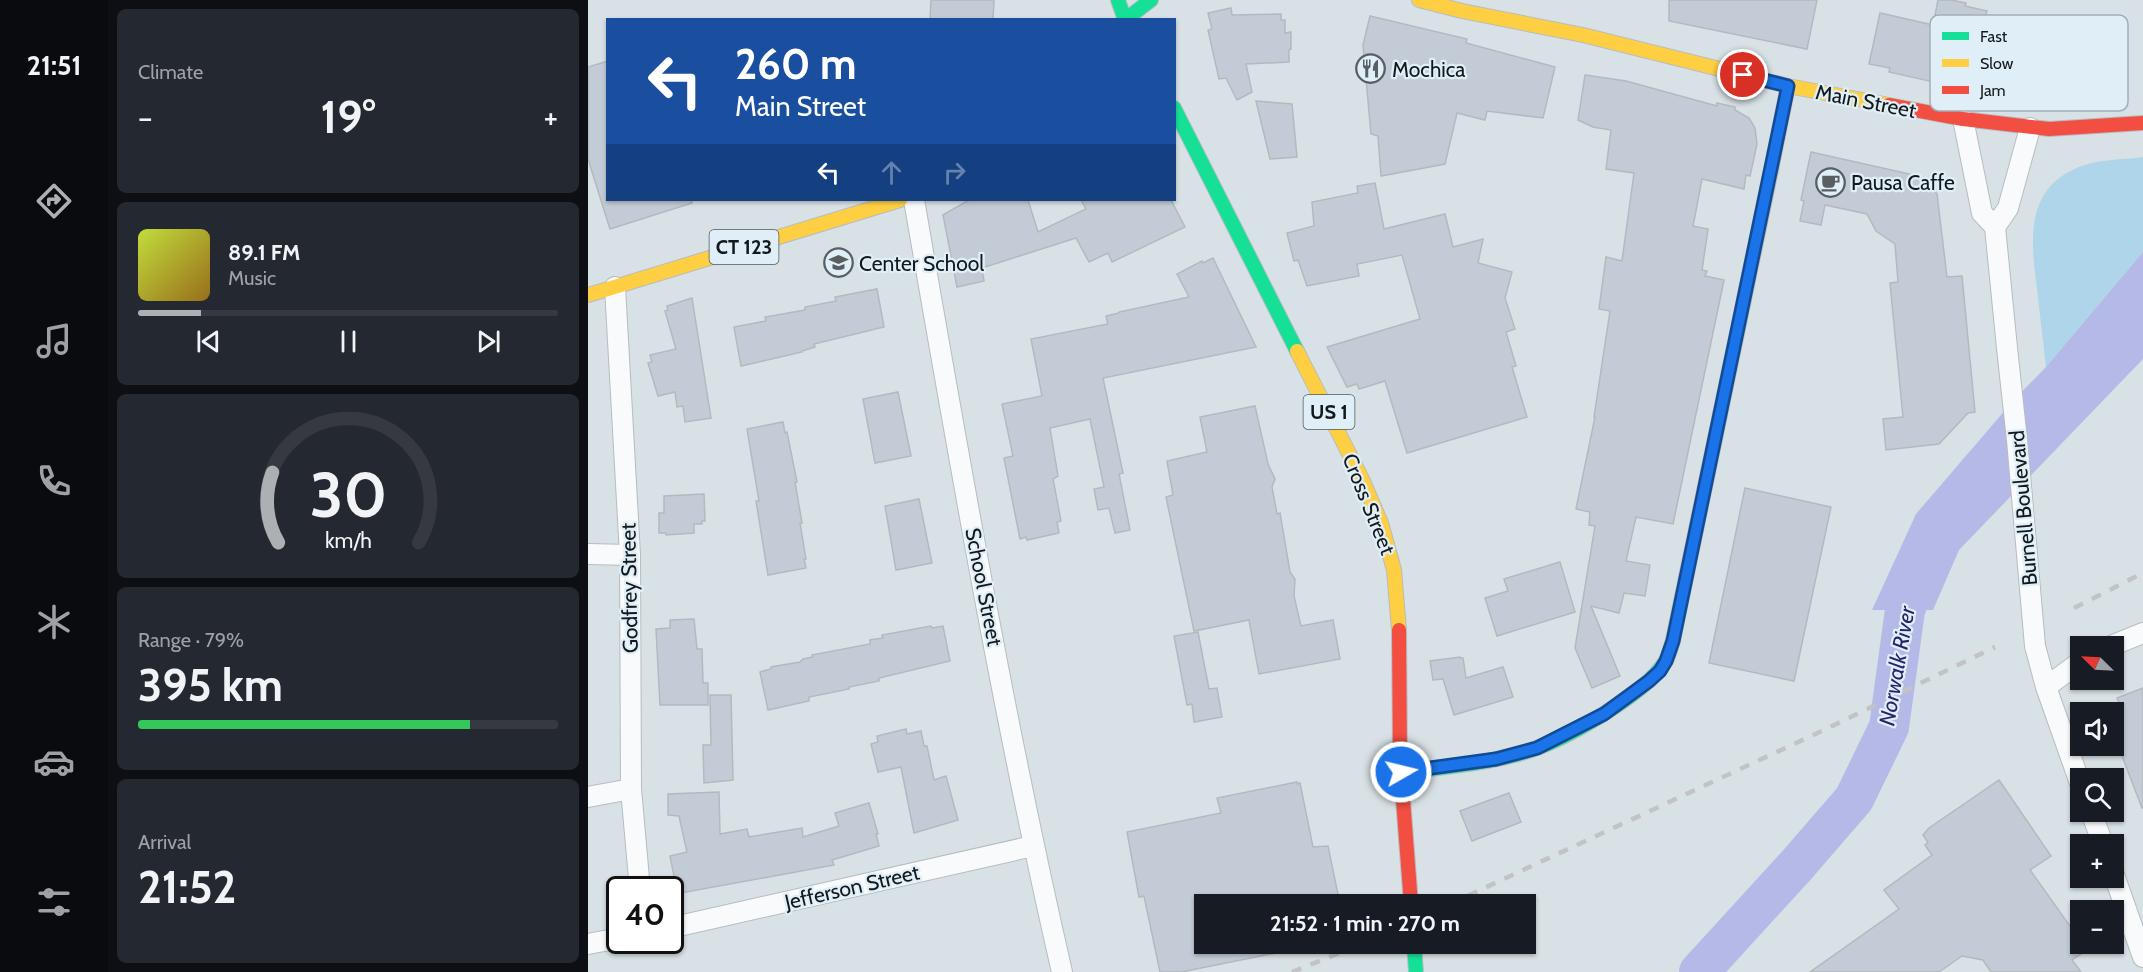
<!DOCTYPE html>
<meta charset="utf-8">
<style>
:root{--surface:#171b24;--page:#242831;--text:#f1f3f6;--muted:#9ea1a6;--line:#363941;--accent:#acb0b3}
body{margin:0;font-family:Cabin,sans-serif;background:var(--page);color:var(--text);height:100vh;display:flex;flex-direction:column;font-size:22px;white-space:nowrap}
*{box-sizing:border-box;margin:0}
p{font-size:20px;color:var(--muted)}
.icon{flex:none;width:33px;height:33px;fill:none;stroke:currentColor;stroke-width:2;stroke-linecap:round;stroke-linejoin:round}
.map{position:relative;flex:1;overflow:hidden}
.panel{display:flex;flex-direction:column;gap:9px;padding:9px;background:#0d0f14;width:480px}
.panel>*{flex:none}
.guide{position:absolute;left:18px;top:18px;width:570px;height:183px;border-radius:0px;box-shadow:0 2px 4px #0004;background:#1a4fa0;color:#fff;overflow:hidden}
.needle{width:39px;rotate:294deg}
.controls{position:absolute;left:1482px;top:636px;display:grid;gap:12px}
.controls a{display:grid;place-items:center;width:54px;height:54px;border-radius:0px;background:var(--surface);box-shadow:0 2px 4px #0004;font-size:30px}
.speed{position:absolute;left:18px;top:876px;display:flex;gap:12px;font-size:30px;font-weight:700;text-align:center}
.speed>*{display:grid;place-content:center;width:78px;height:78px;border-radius:50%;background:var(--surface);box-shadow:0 2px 4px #0004;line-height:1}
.speed .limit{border:3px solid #111;border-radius:9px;background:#fff;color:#111}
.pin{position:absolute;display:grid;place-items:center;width:51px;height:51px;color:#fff;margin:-26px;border:3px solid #fff;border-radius:50%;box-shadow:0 2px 6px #0007}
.me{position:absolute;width:66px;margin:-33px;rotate:82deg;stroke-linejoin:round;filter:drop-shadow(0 0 4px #0008)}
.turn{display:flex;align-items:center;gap:21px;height:126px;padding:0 30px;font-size:27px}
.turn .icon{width:78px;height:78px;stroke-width:2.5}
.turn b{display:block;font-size:42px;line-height:51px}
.lanes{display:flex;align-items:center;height:57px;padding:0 30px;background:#0003;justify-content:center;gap:30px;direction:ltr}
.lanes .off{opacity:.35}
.big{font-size:45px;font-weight:700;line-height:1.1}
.panel .widget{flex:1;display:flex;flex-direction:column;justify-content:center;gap:9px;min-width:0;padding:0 21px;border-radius:9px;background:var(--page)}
.panel .dial{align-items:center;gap:0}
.dial svg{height:156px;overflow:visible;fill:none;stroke:var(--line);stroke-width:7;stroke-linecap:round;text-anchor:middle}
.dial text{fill:var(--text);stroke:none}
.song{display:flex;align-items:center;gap:18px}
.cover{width:72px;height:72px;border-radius:9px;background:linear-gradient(135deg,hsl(70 70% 55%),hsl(40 70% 35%))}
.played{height:6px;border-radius:3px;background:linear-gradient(90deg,var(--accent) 15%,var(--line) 15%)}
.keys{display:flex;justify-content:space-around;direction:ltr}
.heat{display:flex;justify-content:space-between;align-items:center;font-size:33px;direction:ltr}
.charge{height:9px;border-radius:4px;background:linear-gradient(90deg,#34c759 79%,var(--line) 0)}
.trip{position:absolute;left:606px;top:894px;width:342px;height:60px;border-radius:0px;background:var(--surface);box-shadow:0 2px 4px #0004;font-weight:700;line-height:60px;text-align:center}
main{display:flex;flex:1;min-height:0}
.menu{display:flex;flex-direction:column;width:108px;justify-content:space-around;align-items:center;background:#090b0e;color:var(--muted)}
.menu .icon{width:42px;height:42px}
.menu .on{color:var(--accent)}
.menu b{font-size:27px;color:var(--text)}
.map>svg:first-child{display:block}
</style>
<main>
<nav class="menu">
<b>21:51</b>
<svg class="icon on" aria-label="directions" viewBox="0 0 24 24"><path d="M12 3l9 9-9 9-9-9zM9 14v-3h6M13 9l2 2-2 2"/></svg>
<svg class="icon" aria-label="music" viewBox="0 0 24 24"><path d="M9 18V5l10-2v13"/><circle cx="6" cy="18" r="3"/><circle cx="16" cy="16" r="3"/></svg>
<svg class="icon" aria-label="phone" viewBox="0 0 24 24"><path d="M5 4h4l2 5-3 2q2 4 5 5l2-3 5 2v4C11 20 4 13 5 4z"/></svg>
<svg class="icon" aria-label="climate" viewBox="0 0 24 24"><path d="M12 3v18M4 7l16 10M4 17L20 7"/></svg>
<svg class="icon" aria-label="car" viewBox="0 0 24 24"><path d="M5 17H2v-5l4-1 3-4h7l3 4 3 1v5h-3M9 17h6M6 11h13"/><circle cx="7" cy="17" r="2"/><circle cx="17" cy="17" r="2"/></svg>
<svg class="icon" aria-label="filters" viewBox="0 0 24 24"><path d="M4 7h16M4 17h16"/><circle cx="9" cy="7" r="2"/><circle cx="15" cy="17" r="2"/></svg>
</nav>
<section class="panel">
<div class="widget"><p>Climate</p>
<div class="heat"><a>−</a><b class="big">19°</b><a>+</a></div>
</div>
<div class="widget">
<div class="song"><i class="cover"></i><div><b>89.1 FM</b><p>Music</p></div></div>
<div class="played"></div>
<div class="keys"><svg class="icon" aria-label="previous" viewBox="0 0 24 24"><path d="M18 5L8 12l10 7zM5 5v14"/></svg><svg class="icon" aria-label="pause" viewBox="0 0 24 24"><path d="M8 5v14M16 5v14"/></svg><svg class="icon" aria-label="next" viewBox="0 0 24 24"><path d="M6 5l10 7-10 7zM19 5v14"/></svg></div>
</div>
<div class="widget dial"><svg viewBox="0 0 100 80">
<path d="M14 69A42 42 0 1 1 86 69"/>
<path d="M14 69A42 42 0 0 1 11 33" stroke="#acb0b3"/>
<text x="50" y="56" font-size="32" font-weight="700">30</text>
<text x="50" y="72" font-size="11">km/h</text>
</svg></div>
<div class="widget"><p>Range · 79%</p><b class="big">395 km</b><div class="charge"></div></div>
<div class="widget"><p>Arrival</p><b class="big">21:52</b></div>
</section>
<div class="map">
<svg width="1555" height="972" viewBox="0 0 1555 972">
<rect width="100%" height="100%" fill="#d8e1e5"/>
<!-- green -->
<path fill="#aed5e9" d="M1555,157V252L1458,367C1455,341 1452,315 1449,289C1443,241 1436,189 1491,167C1510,159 1535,160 1555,157Z"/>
<!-- water -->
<path fill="#b4b9e8" d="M1555,252V359L1371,550L1345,610H1284L1328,514L1425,401L1458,367Z"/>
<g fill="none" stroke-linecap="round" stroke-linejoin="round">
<!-- river -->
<path stroke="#b4b9e8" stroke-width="40" d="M1111,972L1208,866L1266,799L1301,727L1317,610L1337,558"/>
</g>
<!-- building -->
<g fill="#c3ccd6" stroke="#b4b9bd" stroke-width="1.5">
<path d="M343,0H406L405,20H342Z"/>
<path d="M1081,0H1229L1219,49L1081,21Z"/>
<path d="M1350,0H1363L1378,3L1377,6L1399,11L1397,18L1430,26L1429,95L1361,80L1359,85L1301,72L1302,68L1281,64L1292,13L1345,25Z"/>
<path d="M643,8L644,15L693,14V20H697V33L703,32V49L701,50V62L658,64L664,92L649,100L638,78L631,79L620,30L624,29L620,13Z"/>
<path d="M782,16L879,39L878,43L967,67L955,118L899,111L897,120L869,113L857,164L793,176L790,136L783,134L775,45Z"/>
<path d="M20,61V200H103L104,203L22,229L0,159V67Z"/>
<path d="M997,75L1038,81L1129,106V103L1147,107V110L1161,118L1167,128L1169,144L1162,176L1158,175L1156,189L1114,179L1105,226L1120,229L1114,270L1119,271L1117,276L1136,280L1085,524L1048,517L1038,561L1062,565L1057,596L1036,593L1031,613L1003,606L1032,676L1004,688L987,648L1007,526L1001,525L1002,512L988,509L1007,417H1006L1022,311L1011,309L1018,257L1034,261L1046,173L1018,169L1023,130L1005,127L990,120Z"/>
<path d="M668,101L704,104L709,157L682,159Z"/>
<path d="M1223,152L1330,176L1341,183L1349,194L1359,277L1374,276L1387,412L1380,413L1351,444L1298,450L1295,419L1315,417L1302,283L1310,282L1307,244L1288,231L1279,214L1237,205L1233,225L1212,221L1216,201L1213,200Z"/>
<path d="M787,183L796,229L857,214L865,247L895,239L890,263L924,272L917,298L927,329L918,332L928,366L924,367L939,417L819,453L797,381L771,389L769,384L759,387L739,347L832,319L814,255L769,264L771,276L719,286L710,260L706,261L699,233L726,226L724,202L770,193L769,186Z"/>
<path d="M381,200H440L450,232L498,209L493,200H583L597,227L524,262L520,253L501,262L488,238L397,267L394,269L396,281L369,287L355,215Z"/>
<path d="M625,258L668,347L515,378L535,473L531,474L542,530L527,533L521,508L510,510L506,489L516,487L502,419L462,428L470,476L465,479L473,521L469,522L471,533L439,540L438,537L432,539L416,458L425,456L414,404L454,396L443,339L520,324L518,316L531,313V312L601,297L589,274L614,261L615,263Z"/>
<path d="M289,289L296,327L226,344L227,347L214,351V352L153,366L146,327L178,321L177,317L217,310V307L248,301L247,297Z"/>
<path d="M104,298L123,418L97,422L95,406L89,407L87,392L70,396L60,363L64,362L62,355L88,349L77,311L80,310L79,306Z"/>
<path d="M310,392L323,456L287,463L275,399Z"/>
<path d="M667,406L680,464L687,479L684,487L689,514L692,513L702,572L707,579L706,596L713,626L745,620L752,659L671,674L661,620L606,631L578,497L585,495L579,461L619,452L612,417Z"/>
<path d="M195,422L197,433L199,432L209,482H207L214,523H212L218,559H216L218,568L180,575L168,501H171L159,429Z"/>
<path d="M1157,488L1243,507L1206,681L1121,663Z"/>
<path d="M116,494L117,521H114V524H106V533L78,535V533H71V513H76V496Z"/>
<path d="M331,499L344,563L308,570L297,506Z"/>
<path d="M972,562L987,612L909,636L897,598L920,591L916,579Z"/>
<path d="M106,619L109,649H114L115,683H120V705H72L68,629L82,628V620Z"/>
<path d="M343,626L344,628L355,626L362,661L291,678V681L261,687V689L221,697V701L180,710L172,672L175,671L183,669V667L212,662L215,659L225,657L224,655L282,644V640L295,638L294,635Z"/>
<path d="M610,632L621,689L629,688L634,717L606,722L604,704L599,705L586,636Z"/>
<path d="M872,657V658H875L878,678L915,667L925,697L866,715L855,679L845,680L842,661Z"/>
<path d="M1555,688V808H1554L1526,735V717L1535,713L1529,698Z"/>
<path d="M122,695H143L145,780L116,783L115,745H123Z"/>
<path d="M318,729L319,734L333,731L336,746H339L346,780L358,776L370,820L326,833L313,767L290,772L283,744L290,742L289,736Z"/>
<path d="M1411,780L1463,856L1442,870L1499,950L1484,960L1493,972H1403L1395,960L1374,956L1351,972H1222L1311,909L1296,890L1344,855L1337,845L1340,842L1335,835L1341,828Z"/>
<path d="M709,782V784L712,783L725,847L740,846L752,904H616V944H692L693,952L593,972H572L556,896L551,897L539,832L633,813L629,798Z"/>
<path d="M131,792L132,834L159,829L161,837L214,828L215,837L251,826L247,813L281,803L290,834H288L291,846L244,860L246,865L93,893L90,881H87L82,856L99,852L91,816L80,815V794Z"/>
<path d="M921,793L933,822L884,841L872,811Z"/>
</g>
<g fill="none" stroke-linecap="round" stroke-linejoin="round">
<defs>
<g id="street">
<path d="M1375,119L1394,213L1407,227L1419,348"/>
<path d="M326,200C371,458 415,716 474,972"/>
<path d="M1407,227L1420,208L1442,128"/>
<path d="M27,287L42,555L43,789L52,890"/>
<path d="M0,554L42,555"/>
<path d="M1447,646L1458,687L1492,783"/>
<path d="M1523,646L1555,633"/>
<path d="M1458,687L1492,662"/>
<path d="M0,797L43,789"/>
<path d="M1503,812L1515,844"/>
<path d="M1526,875L1555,957"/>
<path d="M82,928L445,846"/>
<path d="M0,944L32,938"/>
</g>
<g id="fast">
<path d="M530,0L537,20"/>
<path d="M537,20L563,0"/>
<path d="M586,108L709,351"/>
<path d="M813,773C858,766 906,764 949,748C984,735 1058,693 1077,662C1081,656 1083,647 1085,640"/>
<path d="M826,944L828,972"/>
</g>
<g id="slow">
<path d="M831,0L874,11L995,35L1200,86L1301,105"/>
<path d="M0,295L312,200"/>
<path d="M709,351L774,479L793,523L806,570L811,630"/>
<path d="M1085,640L1183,170"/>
</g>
<g id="jam">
<path d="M1301,105L1375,119L1461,129L1555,123"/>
<path d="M1183,170L1200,86"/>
<path d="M811,630L812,760L823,904"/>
</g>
</defs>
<!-- street casing -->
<use href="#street" stroke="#b6bdc1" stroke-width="22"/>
<!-- fast casing -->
<use href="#fast" stroke="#b6bdc1" stroke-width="16"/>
<!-- slow casing -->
<use href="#slow" stroke="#b6bdc1" stroke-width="16"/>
<!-- jam casing -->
<use href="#jam" stroke="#b6bdc1" stroke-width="16"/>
<!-- street -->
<use href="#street" stroke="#f9fafb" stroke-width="20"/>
<!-- fast -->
<use href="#fast" stroke="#16e098" stroke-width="14"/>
<!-- slow -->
<use href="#slow" stroke="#ffcf43" stroke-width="14"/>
<!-- jam -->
<use href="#jam" stroke="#f24e42" stroke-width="14"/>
<!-- rail -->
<g stroke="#c1c3c5" stroke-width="4.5" stroke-dasharray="10 10" stroke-linecap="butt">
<path d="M1486,608L1555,573"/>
<path d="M862,904L1236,730L1407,647"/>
<path d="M704,972L774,944"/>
</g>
<defs>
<path id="street-bridge" d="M1419,348L1429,440L1447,646"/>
</defs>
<!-- street-bridge casing -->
<use href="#street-bridge" stroke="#b6bdc1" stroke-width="22" stroke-linecap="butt"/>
<!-- street-bridge -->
<use href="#street-bridge" stroke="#f9fafb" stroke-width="20"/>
</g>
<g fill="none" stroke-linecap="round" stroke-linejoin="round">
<defs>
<path id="route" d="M813,772L908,759L949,748L1016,714L1061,681L1072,671L1078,661L1085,641L1200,86L1155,75"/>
</defs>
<!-- route casing -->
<use href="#route" stroke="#114b97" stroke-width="15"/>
<!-- route -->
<use href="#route" stroke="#1a73e8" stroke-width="10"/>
</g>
<!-- icons -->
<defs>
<symbol id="restaurant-ring" viewBox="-11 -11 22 22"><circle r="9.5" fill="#e0eff7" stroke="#585e62" stroke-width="1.5"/><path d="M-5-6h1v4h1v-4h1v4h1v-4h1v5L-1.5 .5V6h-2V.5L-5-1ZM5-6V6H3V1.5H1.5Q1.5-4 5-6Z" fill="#585e62"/></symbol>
<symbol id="cafe-ring" viewBox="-11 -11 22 22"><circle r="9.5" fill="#e0eff7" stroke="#585e62" stroke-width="1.5"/><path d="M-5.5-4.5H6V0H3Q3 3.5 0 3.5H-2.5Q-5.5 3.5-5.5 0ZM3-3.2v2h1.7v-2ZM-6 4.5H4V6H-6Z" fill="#585e62"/></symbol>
<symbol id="school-ring" viewBox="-11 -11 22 22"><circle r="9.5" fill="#e0eff7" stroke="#585e62" stroke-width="1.5"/><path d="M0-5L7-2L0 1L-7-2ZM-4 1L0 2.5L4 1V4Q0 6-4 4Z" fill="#585e62"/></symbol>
</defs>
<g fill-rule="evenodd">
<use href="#restaurant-ring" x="766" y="52" width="33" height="33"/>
<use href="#cafe-ring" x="1226" y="166" width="33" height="33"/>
<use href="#school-ring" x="234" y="246" width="33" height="33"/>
</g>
<g text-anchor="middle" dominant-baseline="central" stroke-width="4.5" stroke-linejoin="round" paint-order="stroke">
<!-- shield labels -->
<g fill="#e0eff7" stroke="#50585d" stroke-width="1.5">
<rect x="121.5" y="230" width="69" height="34" rx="4.5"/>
<rect x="715.5" y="395" width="51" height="34" rx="4.5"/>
</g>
<g font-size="20" font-weight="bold" fill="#13181b">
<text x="156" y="247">CT 123</text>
<text x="741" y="412">US 1</text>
</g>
<!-- poi labels -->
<g font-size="21" fill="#13181b" stroke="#e0eff7" text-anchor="start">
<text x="804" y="69">Mochica</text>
<text x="1263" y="182">Pausa Caffe</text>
<text x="271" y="263">Center School</text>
</g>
<!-- street labels -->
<g font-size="21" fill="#13181b" stroke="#e0eff7">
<text transform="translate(1278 101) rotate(11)">Main Street</text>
<text transform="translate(781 504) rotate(68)">Cross Street</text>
<text transform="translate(1435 508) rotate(-95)">Burnell Boulevard</text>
<text transform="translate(396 587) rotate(79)">School Street</text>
<text transform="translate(41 588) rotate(-91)">Godfrey Street</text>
<text transform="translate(264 887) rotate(-13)">Jefferson Street</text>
</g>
<!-- water labels -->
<g font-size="22" font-style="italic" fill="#2a226c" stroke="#e0eff7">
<text transform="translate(1309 666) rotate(-80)">Norwalk River</text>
</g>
</g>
<!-- legend -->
<rect x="1342" y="15" width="198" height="96" rx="9" fill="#e0eff7" stroke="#a2aeb5" stroke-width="1.5"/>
<rect x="1354" y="32" width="27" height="8" fill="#16e098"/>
<rect x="1354" y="59" width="27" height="8" fill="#ffcf43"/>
<rect x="1354" y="86" width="27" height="8" fill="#f24e42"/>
<g font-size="16" fill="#13181b">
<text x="1392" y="42">Fast</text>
<text x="1392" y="69">Slow</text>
<text x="1392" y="96">Jam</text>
</g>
</svg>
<div class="controls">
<a><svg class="needle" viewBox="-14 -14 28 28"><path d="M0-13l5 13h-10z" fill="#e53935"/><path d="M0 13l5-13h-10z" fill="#9ea1a6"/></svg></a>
<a><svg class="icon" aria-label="sound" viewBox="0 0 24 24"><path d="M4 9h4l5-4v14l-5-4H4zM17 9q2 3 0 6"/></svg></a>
<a><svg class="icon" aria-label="search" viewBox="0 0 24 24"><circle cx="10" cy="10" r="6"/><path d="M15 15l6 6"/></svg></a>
<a>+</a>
<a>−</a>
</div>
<div class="speed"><div class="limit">40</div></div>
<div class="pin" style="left:1155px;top:75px;background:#d93025"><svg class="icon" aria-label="arrive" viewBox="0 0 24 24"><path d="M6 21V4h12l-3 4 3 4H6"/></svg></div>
<svg class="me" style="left:813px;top:772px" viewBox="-20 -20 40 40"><circle r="17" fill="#1a73e8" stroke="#fff" stroke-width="3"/><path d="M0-11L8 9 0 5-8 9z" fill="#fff"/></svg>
<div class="trip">21:52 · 1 min · 270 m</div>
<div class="guide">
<div class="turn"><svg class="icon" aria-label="left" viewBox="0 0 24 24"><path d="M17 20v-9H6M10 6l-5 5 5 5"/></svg><div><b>260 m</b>Main Street</div></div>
<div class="lanes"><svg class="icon" aria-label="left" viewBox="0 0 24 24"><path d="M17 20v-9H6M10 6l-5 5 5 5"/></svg><svg class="icon off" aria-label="ahead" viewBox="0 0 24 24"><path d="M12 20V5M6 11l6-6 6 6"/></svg><svg class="icon off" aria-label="right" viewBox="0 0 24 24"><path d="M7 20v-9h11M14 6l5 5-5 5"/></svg></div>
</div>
</div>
</main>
